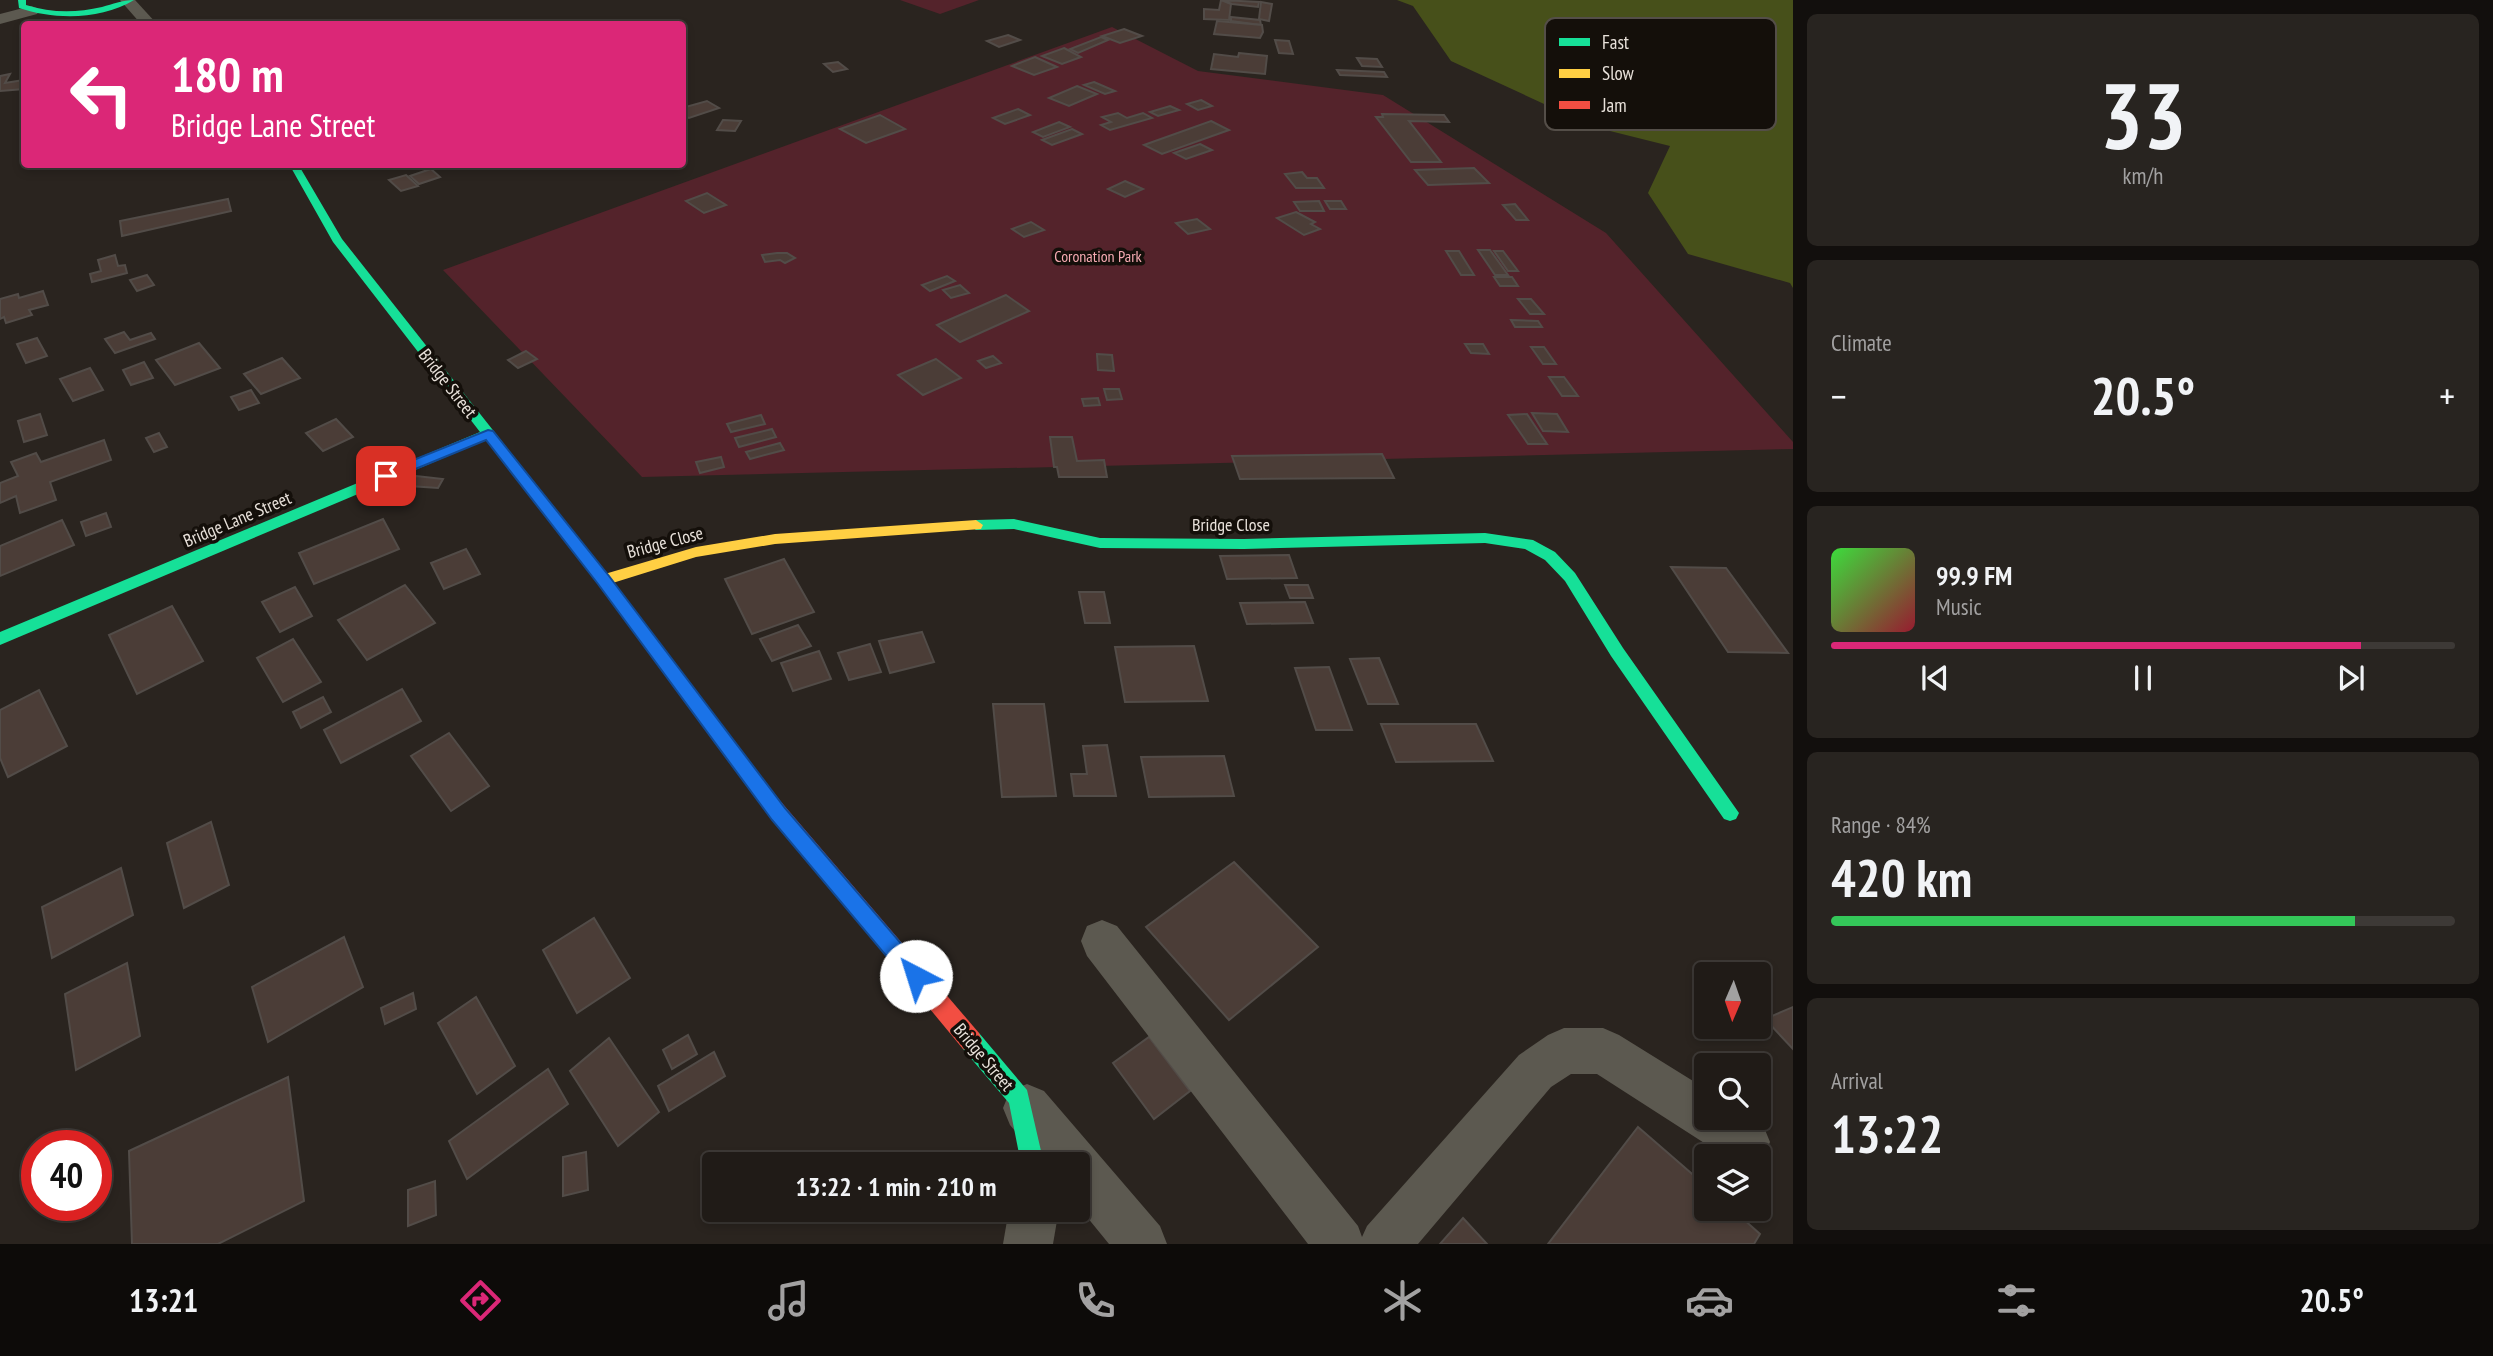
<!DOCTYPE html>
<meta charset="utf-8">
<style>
:root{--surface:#201b17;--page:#282420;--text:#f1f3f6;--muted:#a2a1a1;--line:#3d3936;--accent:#db2777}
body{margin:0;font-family:"PT Sans Narrow",sans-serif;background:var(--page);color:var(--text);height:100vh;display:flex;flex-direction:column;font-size:26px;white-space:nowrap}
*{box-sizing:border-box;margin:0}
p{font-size:23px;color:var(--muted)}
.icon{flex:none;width:38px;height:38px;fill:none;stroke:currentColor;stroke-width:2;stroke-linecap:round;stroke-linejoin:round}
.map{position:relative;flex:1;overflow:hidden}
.sheet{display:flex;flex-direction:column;gap:14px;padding:14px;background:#120f0d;width:700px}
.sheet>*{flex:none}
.guide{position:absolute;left:21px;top:21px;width:665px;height:147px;border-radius:7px;box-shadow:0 4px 10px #0003,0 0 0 2px var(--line);background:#db2777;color:#fff;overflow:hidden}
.needle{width:46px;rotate:182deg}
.tools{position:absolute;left:1694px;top:962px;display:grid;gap:14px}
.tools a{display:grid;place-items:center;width:77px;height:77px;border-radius:7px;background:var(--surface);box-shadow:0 4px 10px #0003,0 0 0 2px var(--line);font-size:35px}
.speed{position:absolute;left:21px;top:1130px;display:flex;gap:14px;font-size:35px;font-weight:700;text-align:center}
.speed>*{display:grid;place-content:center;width:91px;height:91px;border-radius:50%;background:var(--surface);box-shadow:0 4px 10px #0003,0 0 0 2px var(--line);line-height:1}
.speed .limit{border:10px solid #d22;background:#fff;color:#111}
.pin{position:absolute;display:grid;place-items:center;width:60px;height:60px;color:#fff;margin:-30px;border-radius:14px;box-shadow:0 4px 10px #0006}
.me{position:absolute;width:77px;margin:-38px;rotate:320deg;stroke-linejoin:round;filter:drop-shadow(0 0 5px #0008)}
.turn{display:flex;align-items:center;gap:24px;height:147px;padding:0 35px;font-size:32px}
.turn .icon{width:91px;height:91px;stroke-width:2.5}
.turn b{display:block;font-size:49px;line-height:60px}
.big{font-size:52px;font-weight:700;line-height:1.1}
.sheet .widget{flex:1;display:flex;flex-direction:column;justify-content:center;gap:10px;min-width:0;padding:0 24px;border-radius:10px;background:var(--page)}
.sheet .dial{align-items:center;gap:0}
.dial b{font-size:91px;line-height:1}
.song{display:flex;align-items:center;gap:21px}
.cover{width:84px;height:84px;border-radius:10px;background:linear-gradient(135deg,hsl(120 70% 55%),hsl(350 70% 35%))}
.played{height:7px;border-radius:4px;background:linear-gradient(90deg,var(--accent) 85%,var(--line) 85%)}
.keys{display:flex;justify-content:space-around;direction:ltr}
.heat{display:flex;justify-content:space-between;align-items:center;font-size:38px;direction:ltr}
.charge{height:10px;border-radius:5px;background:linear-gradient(90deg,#34c759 84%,var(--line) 0)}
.trip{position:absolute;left:702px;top:1152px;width:388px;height:70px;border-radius:7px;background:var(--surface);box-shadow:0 4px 10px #0003,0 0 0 2px var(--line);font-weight:700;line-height:70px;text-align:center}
.tabs{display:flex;height:112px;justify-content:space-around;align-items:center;background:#0d0b09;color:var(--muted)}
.tabs .icon{width:49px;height:49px}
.tabs .selected{color:var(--accent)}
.tabs b{font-size:32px;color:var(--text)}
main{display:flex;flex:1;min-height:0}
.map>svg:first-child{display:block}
</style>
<main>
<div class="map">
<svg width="1793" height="1244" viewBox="0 0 1793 1244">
<rect width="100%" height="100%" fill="#2a241f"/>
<!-- green -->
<g fill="#54232b">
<path d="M900,0H979L940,14Z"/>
<path d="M1112,27L1198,71L1383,95L1606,233L1793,442V449L642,477L443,270Z"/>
</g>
<!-- water -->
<path fill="#47501a" d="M1397,0H1793V288L1790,283L1688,254L1648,193L1670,146L1594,127L1451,61L1413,6Z"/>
<!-- building -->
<g fill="#4b3d37" stroke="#524c48" stroke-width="2">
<path d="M1221,0L1231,4L1229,20L1204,19V9L1219,10Z"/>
<path d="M1222,0L1259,2L1258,7L1232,4Z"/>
<path d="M1261,2L1272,4L1269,21L1259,19Z"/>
<path d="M1231,17L1260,20L1261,25L1231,21Z"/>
<path d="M1217,21L1262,25L1263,32L1260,38L1214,34Z"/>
<path d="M1124,29L1142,36L1120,43L1102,36Z"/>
<path d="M1008,35L1020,40L999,47L987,41Z"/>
<path d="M1101,37L1108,40L1078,53L1070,49Z"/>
<path d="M1275,40L1289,41L1293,54L1279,53Z"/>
<path d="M1064,48L1081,57L1062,64L1042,56Z"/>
<path d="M1239,53L1267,56L1265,74L1211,69L1214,54L1238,57Z"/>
<path d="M1035,57L1057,67L1034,75L1012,66Z"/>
<path d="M1357,58L1377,59L1382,67L1362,66Z"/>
<path d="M838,62L847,69L833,72L824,64Z"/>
<path d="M1337,70L1384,72L1387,77L1340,75Z"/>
<path d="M10,74L5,83L24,80V89L0,91V76Z"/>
<path d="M1094,82L1115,91L1105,94L1084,85Z"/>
<path d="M1077,86L1097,94L1069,106L1049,98Z"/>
<path d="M1201,100L1212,106L1198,110L1187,104Z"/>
<path d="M707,101L719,108L689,118L682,114V108Z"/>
<path d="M1170,106L1179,110L1158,116L1150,112Z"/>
<path d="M1018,109L1030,115L1005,124L993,118Z"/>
<path d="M1118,113L1127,118L1143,113L1152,118L1110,130L1101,125L1111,122L1102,117Z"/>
<path d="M1382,114L1444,115L1449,122L1409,121L1441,162H1411L1376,117H1383Z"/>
<path d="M880,115L905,129L866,143L840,129Z"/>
<path d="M723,120L741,121L735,131L717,130Z"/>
<path d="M1211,121L1229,130L1162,154L1144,145Z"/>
<path d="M1059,122L1070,127L1043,137L1033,132Z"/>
<path d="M1072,129L1082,134L1052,145L1042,140Z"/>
<path d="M1200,144L1212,150L1186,159L1174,153Z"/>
<path d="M1474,168L1489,183L1428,185L1415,170Z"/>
<path d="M431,169L440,177L419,184L410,176Z"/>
<path d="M1302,172L1307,178H1317L1324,188H1296L1285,174Z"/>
<path d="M406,175L418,186L401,191L389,180Z"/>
<path d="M1125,181L1143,189L1125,197L1108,189Z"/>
<path d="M707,193L726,205L704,213L686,201Z"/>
<path d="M228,199L231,211L122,236L120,221Z"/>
<path d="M1319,201L1324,211H1300L1294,202Z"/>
<path d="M1325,201H1341L1346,209H1330Z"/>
<path d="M1515,204L1528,220H1516L1503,205Z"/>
<path d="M1296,212L1315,222L1311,224L1320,229L1304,235L1277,218Z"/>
<path d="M1197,219L1210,229L1188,234L1176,223Z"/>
<path d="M1031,222L1044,230L1024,237L1012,229Z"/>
<path d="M1478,250H1490L1508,275H1495Z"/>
<path d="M1446,251H1459L1474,275H1461Z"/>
<path d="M1494,251H1503L1518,271H1508Z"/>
<path d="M777,253H787L795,258L785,263L780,260L765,262L762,255Z"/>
<path d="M115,255L118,266L125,265L127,273L92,282L90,274L101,271L98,260Z"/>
<path d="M147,275L154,285L137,291L130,280Z"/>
<path d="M947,276L955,281L930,291L922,285Z"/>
<path d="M1494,277H1512L1518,286H1500Z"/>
<path d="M960,285L969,293L951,298L943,290Z"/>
<path d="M43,291L48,305L29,310L32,315L6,323L4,317L0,319V299L18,294L19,298Z"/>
<path d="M1006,295L1029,311L960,342L937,325Z"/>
<path d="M1518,299H1531L1544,314H1530Z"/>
<path d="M1511,320L1538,321L1542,327H1515Z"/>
<path d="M124,332L130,340L151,333L155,339L115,353L105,339Z"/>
<path d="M37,338L47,356L26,363L17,344Z"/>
<path d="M199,343L220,368L175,385L156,360Z"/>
<path d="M1465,344H1483L1489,354L1471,353Z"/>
<path d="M1531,347H1544L1556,364H1543Z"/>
<path d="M526,351L537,359L518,368L508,360Z"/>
<path d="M1097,354L1112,355L1114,371L1098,370Z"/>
<path d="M993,356L1001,363L986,368L978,361Z"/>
<path d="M282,358L300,378L261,394L244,374Z"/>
<path d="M936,359L961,378L923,395L898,375Z"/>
<path d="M144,362L153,378L131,385L123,370Z"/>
<path d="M90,368L103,390L73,401L60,379Z"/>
<path d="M1549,377H1564L1578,396H1562Z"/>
<path d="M1104,389H1119L1122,399L1107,400Z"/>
<path d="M251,390L259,403L239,410L231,397Z"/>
<path d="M1098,398L1100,405L1084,406L1082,399Z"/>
<path d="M1532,413L1557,414L1568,432L1543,431Z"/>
<path d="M40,414L47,435L24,442L18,421Z"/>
<path d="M1527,414L1547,444H1528L1508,415Z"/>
<path d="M761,415L765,424L731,432L727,424Z"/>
<path d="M336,419L353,437L323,451L306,433Z"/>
<path d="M772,429L776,437L739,447L735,438Z"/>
<path d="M159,433L167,447L154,452L146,438Z"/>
<path d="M1050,437H1072L1077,461L1104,460L1107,477H1059L1057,467H1054Z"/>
<path d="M104,440L111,460L50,482L56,500L20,513L16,496L0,503V483L18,476L11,462L36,453L41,462Z"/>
<path d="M780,443L784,450L750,459L746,452Z"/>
<path d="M1382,454L1394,478L1240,479L1232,456Z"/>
<path d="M721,457L724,467L700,473L696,462Z"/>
<path d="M416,476L443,479L438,488L410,486Z"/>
<path d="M106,513L111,527L86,536L81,522Z"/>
<path d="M383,519L399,549L314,584L299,553Z"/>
<path d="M62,520L74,545L0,576V546Z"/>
<path d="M466,549L480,574L444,589L431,563Z"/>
<path d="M1289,555L1297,578L1227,579L1220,556Z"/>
<path d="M784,559L814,612L752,634L725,579Z"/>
<path d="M1671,567L1726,568L1788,653L1728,652Z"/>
<path d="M405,585L435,623L367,660L338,620Z"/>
<path d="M1285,585H1308L1313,598H1290Z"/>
<path d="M295,587L312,616L280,632L262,602Z"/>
<path d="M1079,592H1104L1110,623H1085Z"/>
<path d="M1305,602L1313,623L1247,624L1240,603Z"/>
<path d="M172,606L203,661L137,694L109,635Z"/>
<path d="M798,625L811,646L772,661L760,639Z"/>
<path d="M922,632L934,662L890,673L879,641Z"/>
<path d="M293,639L321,682L283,702L257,658Z"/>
<path d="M870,644L881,672L849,680L838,653Z"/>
<path d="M1194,646L1208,701L1125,702L1115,647Z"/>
<path d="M819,651L831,679L793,691L781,663Z"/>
<path d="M1379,658L1398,704H1368L1350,659Z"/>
<path d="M1329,667L1352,730H1316L1295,668Z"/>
<path d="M402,689L421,721L341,763L324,730Z"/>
<path d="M39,690L67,746L8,777L0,758V710Z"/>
<path d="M323,697L331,712L301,728L293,712Z"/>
<path d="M993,704H1044L1056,796L1002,797Z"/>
<path d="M1381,724H1476L1493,761L1396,762Z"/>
<path d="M449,733L489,786L451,811L411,756Z"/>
<path d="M1107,745L1116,796H1074L1071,774H1087L1083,746Z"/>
<path d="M1224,756L1234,796L1149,797L1141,757Z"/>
<path d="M211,822L229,885L184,908L167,843Z"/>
<path d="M1234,862L1318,947L1229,1020L1146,927Z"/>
<path d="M121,868L133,915L52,958L42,907Z"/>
<path d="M594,918L630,978L577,1013L543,950Z"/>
<path d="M344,937L363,987L268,1042L252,987Z"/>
<path d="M127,963L140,1036L76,1070L65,994Z"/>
<path d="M413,993L416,1009L385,1024L381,1008Z"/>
<path d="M476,997L515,1066L477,1094L438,1023Z"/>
<path d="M1793,1007V1049L1765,1019Z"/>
<path d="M688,1035L697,1054L672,1069L663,1050Z"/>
<path d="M1149,1037L1190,1091L1154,1119L1113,1063Z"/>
<path d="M609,1038L659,1112L618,1146L570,1071Z"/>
<path d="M714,1052L725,1076L669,1111L658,1086Z"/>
<path d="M548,1069L568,1104L467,1179L449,1141Z"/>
<path d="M288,1077L304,1201L218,1244H132L129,1151Z"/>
<path d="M1638,1127L1706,1186V1209H1732L1760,1234L1754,1244H1548Z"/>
<path d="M586,1152L588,1190L563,1196V1157Z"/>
<path d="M435,1181L436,1215L408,1226V1190Z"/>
<path d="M1463,1218L1487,1244H1440Z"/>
</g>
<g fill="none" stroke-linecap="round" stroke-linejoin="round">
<!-- street -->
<g fill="#5c5950" fill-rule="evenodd">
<path d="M120,0H135L157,24H141Z"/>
<path d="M31,6L37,8L39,11L37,14L0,24V14Z"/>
<path d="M1102,920L1117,926L1358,1226L1362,1237L1367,1226L1519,1055L1548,1035L1564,1028H1603L1619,1035L1706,1089V1118H1752L1763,1125L1770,1142L1763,1159L1759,1161V1157H1726L1597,1074H1571L1551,1087L1418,1244H1308L1087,956L1081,941L1087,926Z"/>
<path d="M1027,1084L1044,1091L1160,1226L1167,1244H1109L1078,1206V1164H1043L1010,1125L1003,1108L1010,1091Z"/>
<path d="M1009,1209H1059L1053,1244H1003Z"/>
</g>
<!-- fast -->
<g fill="#16e098" fill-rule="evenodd">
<path d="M18,0H26V5C51,13 76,13 102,7C113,4 122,0 134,0C101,20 55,20 19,8Z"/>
<path d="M289,164H298L342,239L608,576L770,789L773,795L770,801L764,803L758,801L598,584L486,440L0,645V632L480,432L333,242Z"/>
<path d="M1014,519L1100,538L1244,539L1485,533L1533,540L1555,552L1575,573L1623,648L1739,813L1736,819L1730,821L1724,819L1611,656L1565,581L1545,560L1525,549L1485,543L1244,549L1100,548L1014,529L976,530L969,525L976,520Z"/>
<path d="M971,1030L979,1033L1027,1090L1044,1164H1021L1009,1103L963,1049L960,1041L963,1033Z"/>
</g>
<!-- slow -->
<path fill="#ffcf43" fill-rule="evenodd" d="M976,520L983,525L981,529L775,544L696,557L603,586L595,580L598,576L696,547L775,534Z"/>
<!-- jam -->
<path fill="#f24e42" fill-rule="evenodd" d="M764,787L770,789L979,1033L982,1041L979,1049L971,1052L963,1049L758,801L755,795L758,789Z"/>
</g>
<!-- route -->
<path fill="#1a73e8" stroke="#114b97" stroke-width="2" d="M488,430L493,431L609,576L785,808L923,969L926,976L923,983L916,987L909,983L772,820L598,584L486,440L391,479L386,481L379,476L381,473Z"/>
<g text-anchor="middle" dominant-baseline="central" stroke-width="7" stroke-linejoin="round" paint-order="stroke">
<!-- far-park labels -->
<g font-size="16" fill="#f7abb3" stroke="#140f0a">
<text x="1098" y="256">Coronation Park</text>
</g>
<!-- street labels -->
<g font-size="18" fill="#e8e1da" stroke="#140f0a">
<text transform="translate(448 383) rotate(52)">Bridge Street</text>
<text transform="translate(237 519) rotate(-23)">Bridge Lane Street</text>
<text x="1231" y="524">Bridge Close</text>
<text transform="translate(665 542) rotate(-15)">Bridge Close</text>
<text transform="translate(984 1057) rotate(50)">Bridge Street</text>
</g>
</g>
<!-- legend -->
<rect x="1545" y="18" width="231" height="112" rx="10" fill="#140f0a" stroke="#544e48" stroke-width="2"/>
<rect x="1559" y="38" width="31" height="8" fill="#16e098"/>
<rect x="1559" y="69" width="31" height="9" fill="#ffcf43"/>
<rect x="1559" y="101" width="31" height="8" fill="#f24e42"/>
<g font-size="19" fill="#e8e1da">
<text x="1602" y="49">Fast</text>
<text x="1602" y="80">Slow</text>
<text x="1602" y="112">Jam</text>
</g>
</svg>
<div class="tools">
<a><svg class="needle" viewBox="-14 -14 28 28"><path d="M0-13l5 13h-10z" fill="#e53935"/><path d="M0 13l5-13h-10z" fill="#a2a1a1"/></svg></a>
<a><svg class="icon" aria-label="search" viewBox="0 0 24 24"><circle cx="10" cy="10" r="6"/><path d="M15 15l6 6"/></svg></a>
<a><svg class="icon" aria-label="layers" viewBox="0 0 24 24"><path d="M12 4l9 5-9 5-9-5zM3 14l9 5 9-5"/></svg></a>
</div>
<div class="speed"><div class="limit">40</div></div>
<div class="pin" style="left:386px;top:476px;background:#d93025"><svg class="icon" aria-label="arrive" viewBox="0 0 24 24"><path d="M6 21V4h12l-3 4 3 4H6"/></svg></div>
<svg class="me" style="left:916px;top:976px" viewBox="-20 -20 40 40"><circle r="19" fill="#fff"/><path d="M0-13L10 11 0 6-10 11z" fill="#1a73e8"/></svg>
<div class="trip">13:22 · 1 min · 210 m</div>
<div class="guide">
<div class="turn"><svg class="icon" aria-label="left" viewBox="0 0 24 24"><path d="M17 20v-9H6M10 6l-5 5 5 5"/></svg><div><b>180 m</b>Bridge Lane Street</div></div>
</div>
</div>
<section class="sheet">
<div class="widget dial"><b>33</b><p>km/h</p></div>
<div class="widget"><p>Climate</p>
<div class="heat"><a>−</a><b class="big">20.5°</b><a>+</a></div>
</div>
<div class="widget">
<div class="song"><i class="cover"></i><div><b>99.9 FM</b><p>Music</p></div></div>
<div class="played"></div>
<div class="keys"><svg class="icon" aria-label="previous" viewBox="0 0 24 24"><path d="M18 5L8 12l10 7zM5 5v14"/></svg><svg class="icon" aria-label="pause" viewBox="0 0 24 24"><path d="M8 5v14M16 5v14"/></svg><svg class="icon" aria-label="next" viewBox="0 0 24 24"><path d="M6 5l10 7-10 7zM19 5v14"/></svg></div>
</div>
<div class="widget"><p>Range · 84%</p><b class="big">420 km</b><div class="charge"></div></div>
<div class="widget"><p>Arrival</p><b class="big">13:22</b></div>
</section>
</main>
<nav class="tabs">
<b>13:21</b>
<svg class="icon selected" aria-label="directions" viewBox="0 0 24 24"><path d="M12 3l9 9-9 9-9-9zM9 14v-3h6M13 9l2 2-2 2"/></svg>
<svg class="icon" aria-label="music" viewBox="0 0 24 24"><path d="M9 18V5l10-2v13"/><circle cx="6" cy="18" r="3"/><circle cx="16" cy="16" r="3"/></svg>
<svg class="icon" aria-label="phone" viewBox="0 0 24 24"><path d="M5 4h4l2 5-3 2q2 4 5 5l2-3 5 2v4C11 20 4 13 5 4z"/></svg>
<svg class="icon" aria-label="climate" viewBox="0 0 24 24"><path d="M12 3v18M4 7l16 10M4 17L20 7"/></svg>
<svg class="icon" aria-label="car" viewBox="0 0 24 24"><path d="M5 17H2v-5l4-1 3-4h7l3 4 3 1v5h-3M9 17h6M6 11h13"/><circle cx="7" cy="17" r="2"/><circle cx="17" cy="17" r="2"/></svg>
<svg class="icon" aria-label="filters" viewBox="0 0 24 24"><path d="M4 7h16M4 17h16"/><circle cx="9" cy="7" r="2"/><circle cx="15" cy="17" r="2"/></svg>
<b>20.5°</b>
</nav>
